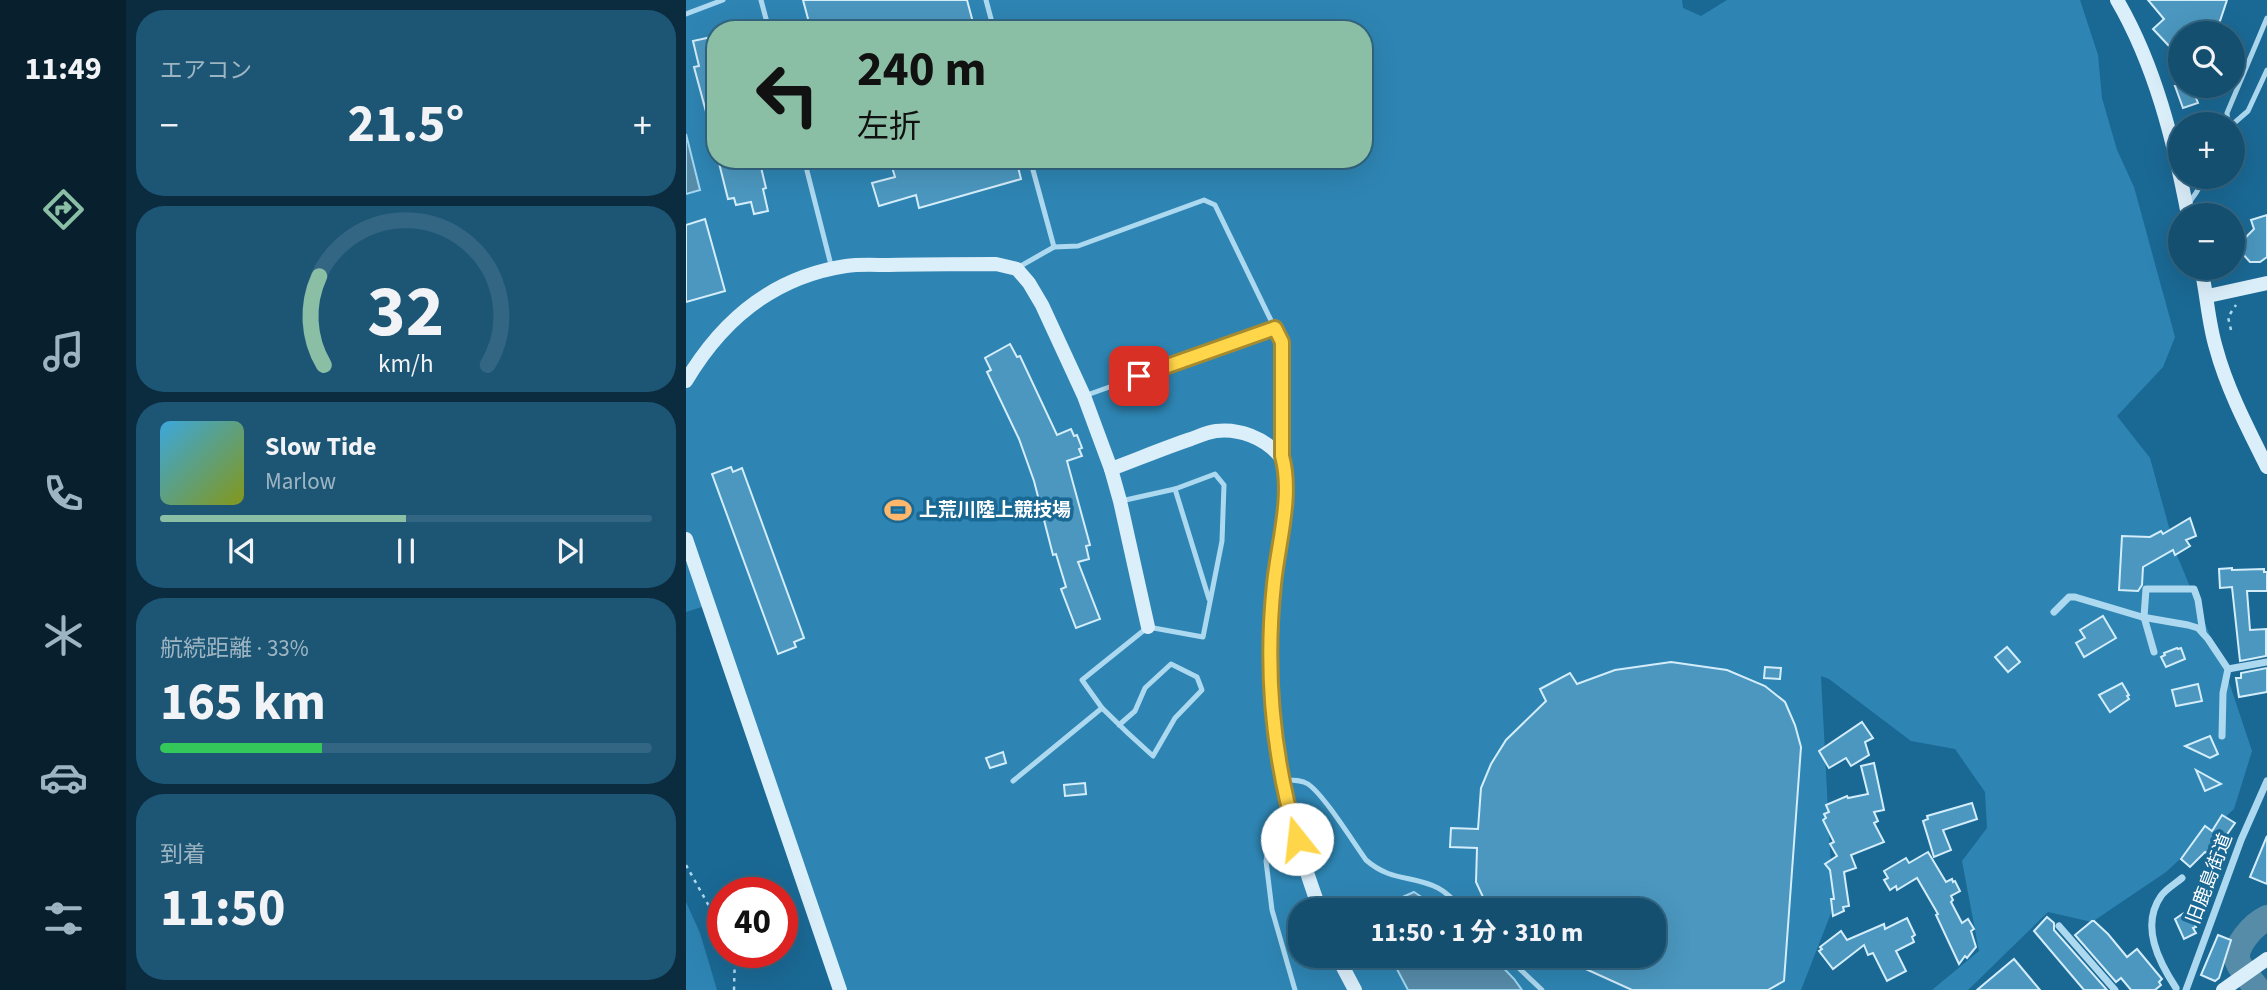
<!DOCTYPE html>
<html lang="ja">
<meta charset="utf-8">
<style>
:root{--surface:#144f70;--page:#1d5675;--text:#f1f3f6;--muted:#9db5c3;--line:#336683;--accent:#8abfa5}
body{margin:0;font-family:"Source Sans 3","Noto Sans JP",sans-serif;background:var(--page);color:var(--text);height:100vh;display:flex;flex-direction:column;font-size:26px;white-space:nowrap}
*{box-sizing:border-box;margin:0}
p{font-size:23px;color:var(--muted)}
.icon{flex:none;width:38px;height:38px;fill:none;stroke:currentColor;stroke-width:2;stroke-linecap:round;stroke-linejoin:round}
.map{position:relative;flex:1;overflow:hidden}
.side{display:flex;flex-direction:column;gap:10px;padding:10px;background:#0b2b3e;width:560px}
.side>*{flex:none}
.banner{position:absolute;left:21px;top:21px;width:665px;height:147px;border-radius:28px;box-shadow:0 7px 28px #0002,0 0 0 2px var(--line);background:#8abfa5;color:#111;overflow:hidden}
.tools{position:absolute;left:1482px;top:21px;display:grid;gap:14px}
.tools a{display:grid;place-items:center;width:77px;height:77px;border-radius:50%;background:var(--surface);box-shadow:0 7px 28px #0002,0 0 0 2px var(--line);font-size:35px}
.speed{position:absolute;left:21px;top:877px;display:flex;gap:14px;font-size:35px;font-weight:700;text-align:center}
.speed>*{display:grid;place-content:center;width:91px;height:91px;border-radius:50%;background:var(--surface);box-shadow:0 7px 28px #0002,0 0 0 2px var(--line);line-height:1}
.speed .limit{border:10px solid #d22;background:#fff;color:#111}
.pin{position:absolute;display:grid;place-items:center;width:60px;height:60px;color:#fff;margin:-30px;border-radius:14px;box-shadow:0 4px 10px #0006}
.me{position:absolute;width:77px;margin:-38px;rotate:344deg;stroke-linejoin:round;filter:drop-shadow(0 0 5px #0008)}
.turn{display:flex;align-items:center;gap:24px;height:147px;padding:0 35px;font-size:32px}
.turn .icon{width:91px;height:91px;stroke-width:2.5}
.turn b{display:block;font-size:49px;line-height:60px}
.big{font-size:52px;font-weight:700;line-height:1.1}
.side .widget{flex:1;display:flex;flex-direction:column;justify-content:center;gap:10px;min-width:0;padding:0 24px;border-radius:28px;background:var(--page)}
.side .dial{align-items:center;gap:0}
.dial svg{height:182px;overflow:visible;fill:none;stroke:var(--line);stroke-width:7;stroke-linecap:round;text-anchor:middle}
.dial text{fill:var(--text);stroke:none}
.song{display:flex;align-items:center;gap:21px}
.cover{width:84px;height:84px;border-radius:10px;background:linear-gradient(135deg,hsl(200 70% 55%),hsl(70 70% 35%))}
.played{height:7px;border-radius:4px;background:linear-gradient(90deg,var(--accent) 50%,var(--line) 50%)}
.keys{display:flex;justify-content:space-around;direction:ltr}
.heat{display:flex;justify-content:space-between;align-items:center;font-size:38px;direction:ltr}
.charge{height:10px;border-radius:5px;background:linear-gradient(90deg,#34c759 33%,var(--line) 0)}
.trip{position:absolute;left:602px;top:898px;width:378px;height:70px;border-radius:28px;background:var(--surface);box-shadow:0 7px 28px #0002,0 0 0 2px var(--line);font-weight:700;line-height:70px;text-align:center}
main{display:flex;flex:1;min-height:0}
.dock{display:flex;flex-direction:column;width:126px;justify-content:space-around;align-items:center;background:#08202d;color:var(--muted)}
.dock .icon{width:49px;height:49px}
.dock .active{color:var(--accent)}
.dock b{font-size:32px;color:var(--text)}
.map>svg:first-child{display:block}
</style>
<main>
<nav class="dock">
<b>11:49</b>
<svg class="icon active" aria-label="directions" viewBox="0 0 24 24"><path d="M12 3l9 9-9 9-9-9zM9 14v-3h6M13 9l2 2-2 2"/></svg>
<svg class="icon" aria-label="music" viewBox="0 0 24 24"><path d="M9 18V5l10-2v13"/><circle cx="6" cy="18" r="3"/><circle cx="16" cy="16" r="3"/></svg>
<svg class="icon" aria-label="phone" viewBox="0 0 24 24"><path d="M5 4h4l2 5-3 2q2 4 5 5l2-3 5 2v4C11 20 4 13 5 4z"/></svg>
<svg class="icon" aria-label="climate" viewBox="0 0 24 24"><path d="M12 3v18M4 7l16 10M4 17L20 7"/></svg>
<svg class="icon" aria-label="car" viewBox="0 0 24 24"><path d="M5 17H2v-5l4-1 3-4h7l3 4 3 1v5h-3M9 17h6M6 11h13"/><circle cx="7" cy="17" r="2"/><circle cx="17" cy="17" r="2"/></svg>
<svg class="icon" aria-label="filters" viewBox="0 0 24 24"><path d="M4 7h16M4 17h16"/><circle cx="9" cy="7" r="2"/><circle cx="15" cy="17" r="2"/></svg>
</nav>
<section class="side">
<div class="widget"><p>エアコン</p>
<div class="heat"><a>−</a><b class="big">21.5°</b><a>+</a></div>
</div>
<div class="widget dial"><svg viewBox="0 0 100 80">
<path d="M14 69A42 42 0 1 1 86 69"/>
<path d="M14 69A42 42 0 0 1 12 30" stroke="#8abfa5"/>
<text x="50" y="56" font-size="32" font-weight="700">32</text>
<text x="50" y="72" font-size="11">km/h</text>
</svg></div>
<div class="widget">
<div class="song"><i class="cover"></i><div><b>Slow Tide</b><p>Marlow</p></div></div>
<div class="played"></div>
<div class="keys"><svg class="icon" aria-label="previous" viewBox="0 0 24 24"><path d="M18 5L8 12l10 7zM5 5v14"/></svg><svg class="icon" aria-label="pause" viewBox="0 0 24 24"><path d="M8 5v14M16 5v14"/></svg><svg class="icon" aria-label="next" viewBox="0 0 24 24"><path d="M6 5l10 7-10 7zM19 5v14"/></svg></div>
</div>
<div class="widget"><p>航続距離 · 33%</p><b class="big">165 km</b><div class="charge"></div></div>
<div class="widget"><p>到着</p><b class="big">11:50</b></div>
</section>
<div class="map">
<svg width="1581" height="990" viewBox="0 0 1581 990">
<rect width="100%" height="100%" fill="#1a6995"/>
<!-- green -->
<g fill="#2e85b3" fill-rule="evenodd">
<path d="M0,0H996L997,8L1015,16L1041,0H1394L1412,55L1416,98L1431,150L1448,187L1489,337L1477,367L1431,416L1464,458L1490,553L1542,679L1566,751L1548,809L1480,872L1406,922L1362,912L1282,990H1246L1293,951L1276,861L1301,828L1299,792L1269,749L1225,741L1143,679L1135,676L1147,908L1115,990H154L22,605L0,612ZM30,30H677V159H30ZM614,910H968V956H614Z"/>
<path d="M0,902L14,933L31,990H0Z"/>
</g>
<!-- water -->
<g fill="#578ca9" stroke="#a0d6f2" stroke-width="2">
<path d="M0,134L14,190L0,194Z"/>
<path d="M728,892L755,910H687Z"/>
<path d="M704,956H806L828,979L836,990H722Z"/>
</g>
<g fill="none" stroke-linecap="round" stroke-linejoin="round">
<!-- river -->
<path stroke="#578ca9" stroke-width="26" d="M1572,990C1566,981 1556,972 1552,962C1546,947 1568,924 1581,918"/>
</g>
<!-- building -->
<g fill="#4b97bf" stroke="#d4edfb" stroke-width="2">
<path d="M117,0H281L289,30H125Z"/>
<path d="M1462,0H1541L1530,33H1517L1509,25L1500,33H1494V38L1484,47L1467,29L1478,19Z"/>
<path d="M30,36V134H26L8,67L13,66L7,41Z"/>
<path d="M1489,86H1511L1514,96L1510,98L1512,103L1497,108Z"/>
<path d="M32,159H73L80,188L77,189L82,211L68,214L65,202L50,205L48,198L42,199Z"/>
<path d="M220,159H330L335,179L233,208L230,195L193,206L186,183L209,177L206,167L221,163Z"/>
<path d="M1581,215V257L1574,262H1564L1555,252V242L1568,229L1565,220Z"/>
<path d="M19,219L39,291L0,302V225Z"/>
<path d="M324,344L331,357L334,356L371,435L385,429L388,436L391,435L396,448L393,449L396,456L381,461L404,545L400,546L403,559L392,562L414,619L390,628L375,589L380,587L370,554L367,555L348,481L333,439L301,372L305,370L299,358Z"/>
<path d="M45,467L47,472L56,468L118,638L108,642L110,647L92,654L26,474Z"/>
<path d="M1504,518L1510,536L1500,540L1504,546L1489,555L1487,550L1457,567L1456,585L1452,591L1433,590L1436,536L1464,537L1475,531L1477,534Z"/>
<path d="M1546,568V570L1578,569V572H1581V591H1561L1564,630L1580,629V656L1554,661L1546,587L1534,588L1533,569Z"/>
<path d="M1417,616L1430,638L1398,657L1390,643L1399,638L1394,630Z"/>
<path d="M1321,647L1334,662L1322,672L1309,657Z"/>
<path d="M1491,648L1492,649L1495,648L1499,659L1480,667L1475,657L1479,655L1478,653Z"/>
<path d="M985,662L1041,670L1079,686L1099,702L1109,725L1115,747L1098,981L1082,990H946L871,956H968V910H803L790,882L791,848L764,847L765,828L792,829L795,788L805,764L820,740L860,701L854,689L884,673L891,684L929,670Z"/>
<path d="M1079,667L1095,668L1094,679L1078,678Z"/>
<path d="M1581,668V692L1553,697L1550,678H1555V673Z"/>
<path d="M1436,683L1443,695L1441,696L1443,699L1424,712L1413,695Z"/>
<path d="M1512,684L1516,701L1490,706L1486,690Z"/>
<path d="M1176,722L1187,738L1179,742L1183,755L1165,766L1160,758L1143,768L1133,751Z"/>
<path d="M1524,736L1532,754L1524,758L1499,746Z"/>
<path d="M317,752L320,763L304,768L300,758Z"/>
<path d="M1188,763L1198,810L1188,812L1192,821L1188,823L1198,842L1165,855L1170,868L1158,872L1163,906L1157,907L1158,911L1147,916L1145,899H1148L1144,870L1139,864L1151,856L1144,844L1148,842L1137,820L1140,818L1138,814L1143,812L1140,805L1161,796L1162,798L1182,794L1175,766Z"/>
<path d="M1510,770L1535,784L1519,791Z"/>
<path d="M399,783L400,794L379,796L378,785Z"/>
<path d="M1286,803L1291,819L1257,830L1265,850L1248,857L1237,821L1242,819L1241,816Z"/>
<path d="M1536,815L1549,823L1537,840L1528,850L1526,849L1521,853L1519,852L1504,867L1495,859L1519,826L1526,831Z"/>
<path d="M1581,836V884L1564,877Z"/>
<path d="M1242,852L1260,882L1266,879L1267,882L1269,881L1274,891L1265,896L1267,900L1265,902L1276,923L1282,919L1288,929L1285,931L1290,947L1281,958L1279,956L1273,964L1250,915L1252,914L1231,878L1211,890L1210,886L1204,890L1198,880L1202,878L1198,871L1220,858L1223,863Z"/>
<path d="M1501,911L1510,927L1507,928L1510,933L1498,939L1489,919Z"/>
<path d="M1361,917L1368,923V930L1421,990H1398L1348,931Z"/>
<path d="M1221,918L1229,935L1226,937L1228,942L1210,951L1220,971L1201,981L1187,953L1182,955L1178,945L1147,969L1133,951L1136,949L1134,947L1155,931L1161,940L1198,924L1199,929Z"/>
<path d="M1406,921H1408L1422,934L1441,957L1451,949L1476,979L1473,982L1475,985L1469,990H1445L1435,978L1430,982L1389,935Z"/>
<path d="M1532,935L1545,940L1533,978L1529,981L1515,975Z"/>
<path d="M1328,959L1354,990H1291Z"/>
</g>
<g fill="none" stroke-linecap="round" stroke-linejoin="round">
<!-- path -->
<g stroke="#add9f0" stroke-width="2.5" stroke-dasharray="3.5 5" stroke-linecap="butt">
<path d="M1545,330L1542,317L1550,305"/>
<path d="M0,865L37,931"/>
<path d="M48,990L49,952"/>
</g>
<!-- lane -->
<g stroke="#add9f0" stroke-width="5">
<path d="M75,0L83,30"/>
<path d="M300,0L308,30"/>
<path d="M0,14L37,0"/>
<path d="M1542,124L1541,113L1581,18"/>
<path d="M1547,124L1562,111L1581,70"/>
<path d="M118,159L146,269"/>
<path d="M344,159L368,247"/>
<path d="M1502,204L1510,193L1519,177"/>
<path d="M331,268L368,247L392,246L518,200L529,205L596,343V453"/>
<path d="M401,395L589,328"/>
<path d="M489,489L523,599"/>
<path d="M416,708C433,725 450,741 467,756L489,718L516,690L511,677L485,664L459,688L449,711L433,725"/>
<path d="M600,780C608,780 616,780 622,784C638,795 667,842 680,860C705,882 727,875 752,888C762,893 770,902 777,910"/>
<path d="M327,781L416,708L396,680L462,627L517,637L536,541L538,485L529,474L489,489L435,501"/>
<path d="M603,816L587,830L580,861L586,910L609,990"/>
<path d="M820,956L856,990"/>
</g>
<!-- street -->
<g stroke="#add9f0" stroke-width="7">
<path d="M1368,612L1383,597H1389L1456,617L1502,625L1512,628L1522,639L1542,669L1537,693L1536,736"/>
<path d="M1468,652L1458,617L1460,589H1508L1512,600L1517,633"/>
<path d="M1542,669L1581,662"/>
<path d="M1373,926L1429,990"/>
<path d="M1490,988C1473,962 1454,926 1475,896C1480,889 1489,884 1496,878"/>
<path d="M1500,990L1555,840L1581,781"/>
</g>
<!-- secondary -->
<g stroke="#dbeffb" stroke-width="14">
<path d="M1431,0C1469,65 1488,142 1502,215"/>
<path d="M1515,268C1521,294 1522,322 1530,348C1541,389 1562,429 1581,467"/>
<path d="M1522,296L1581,283"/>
<path d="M0,381C36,320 87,277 160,266C173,264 189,265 203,265C239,264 274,264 310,264L331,269L343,283L356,305L398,396L425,469L434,501L462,627"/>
<path d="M425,469C452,459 478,448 505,439C513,436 522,432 530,431C553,428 578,438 593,455C609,472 590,560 588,586C578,696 595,806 634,910"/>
<path d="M0,539L154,990"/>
<path d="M651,956L669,990"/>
<path d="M1537,990L1581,959"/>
</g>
</g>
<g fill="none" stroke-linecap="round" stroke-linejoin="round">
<defs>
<path id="route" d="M453,376L589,328L596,342V456C607,495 592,544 588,584C579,669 587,757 611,839"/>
</defs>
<!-- route casing -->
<use href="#route" stroke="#a68a30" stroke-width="18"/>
<!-- route -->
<use href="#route" stroke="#ffd54a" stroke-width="12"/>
</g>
<!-- icons -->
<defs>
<symbol id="stadium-bare" viewBox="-9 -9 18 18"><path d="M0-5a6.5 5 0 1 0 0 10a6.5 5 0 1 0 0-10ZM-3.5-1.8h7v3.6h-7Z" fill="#ffb76c" stroke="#1a6995" stroke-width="2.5" paint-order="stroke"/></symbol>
</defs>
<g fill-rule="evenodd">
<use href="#stadium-bare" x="193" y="491" width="38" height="38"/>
</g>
<g text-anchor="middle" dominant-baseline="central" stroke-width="7" stroke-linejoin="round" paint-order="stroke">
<!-- poi labels -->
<g font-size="19" font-weight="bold" fill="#fff" stroke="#1a6995" text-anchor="start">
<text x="233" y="510">上荒川陸上競技場</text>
</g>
<!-- street labels -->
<g font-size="19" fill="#fff" stroke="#1a6995">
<text transform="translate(1524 879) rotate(-69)">旧鹿島街道</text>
</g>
</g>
</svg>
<div class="tools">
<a><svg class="icon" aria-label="search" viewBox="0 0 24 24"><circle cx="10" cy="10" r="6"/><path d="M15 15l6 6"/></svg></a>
<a>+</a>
<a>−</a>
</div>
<div class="speed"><div class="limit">40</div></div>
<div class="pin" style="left:453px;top:376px;background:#d93025"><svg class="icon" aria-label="arrive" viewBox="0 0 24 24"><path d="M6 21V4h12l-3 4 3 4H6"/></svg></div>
<svg class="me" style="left:611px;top:839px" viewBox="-20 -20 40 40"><circle r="19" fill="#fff"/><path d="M0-13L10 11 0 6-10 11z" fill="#ffd54a"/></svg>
<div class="trip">11:50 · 1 分 · 310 m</div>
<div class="banner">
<div class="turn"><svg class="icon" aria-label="left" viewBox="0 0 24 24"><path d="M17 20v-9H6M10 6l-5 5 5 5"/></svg><div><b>240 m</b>左折</div></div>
</div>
</div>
</main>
